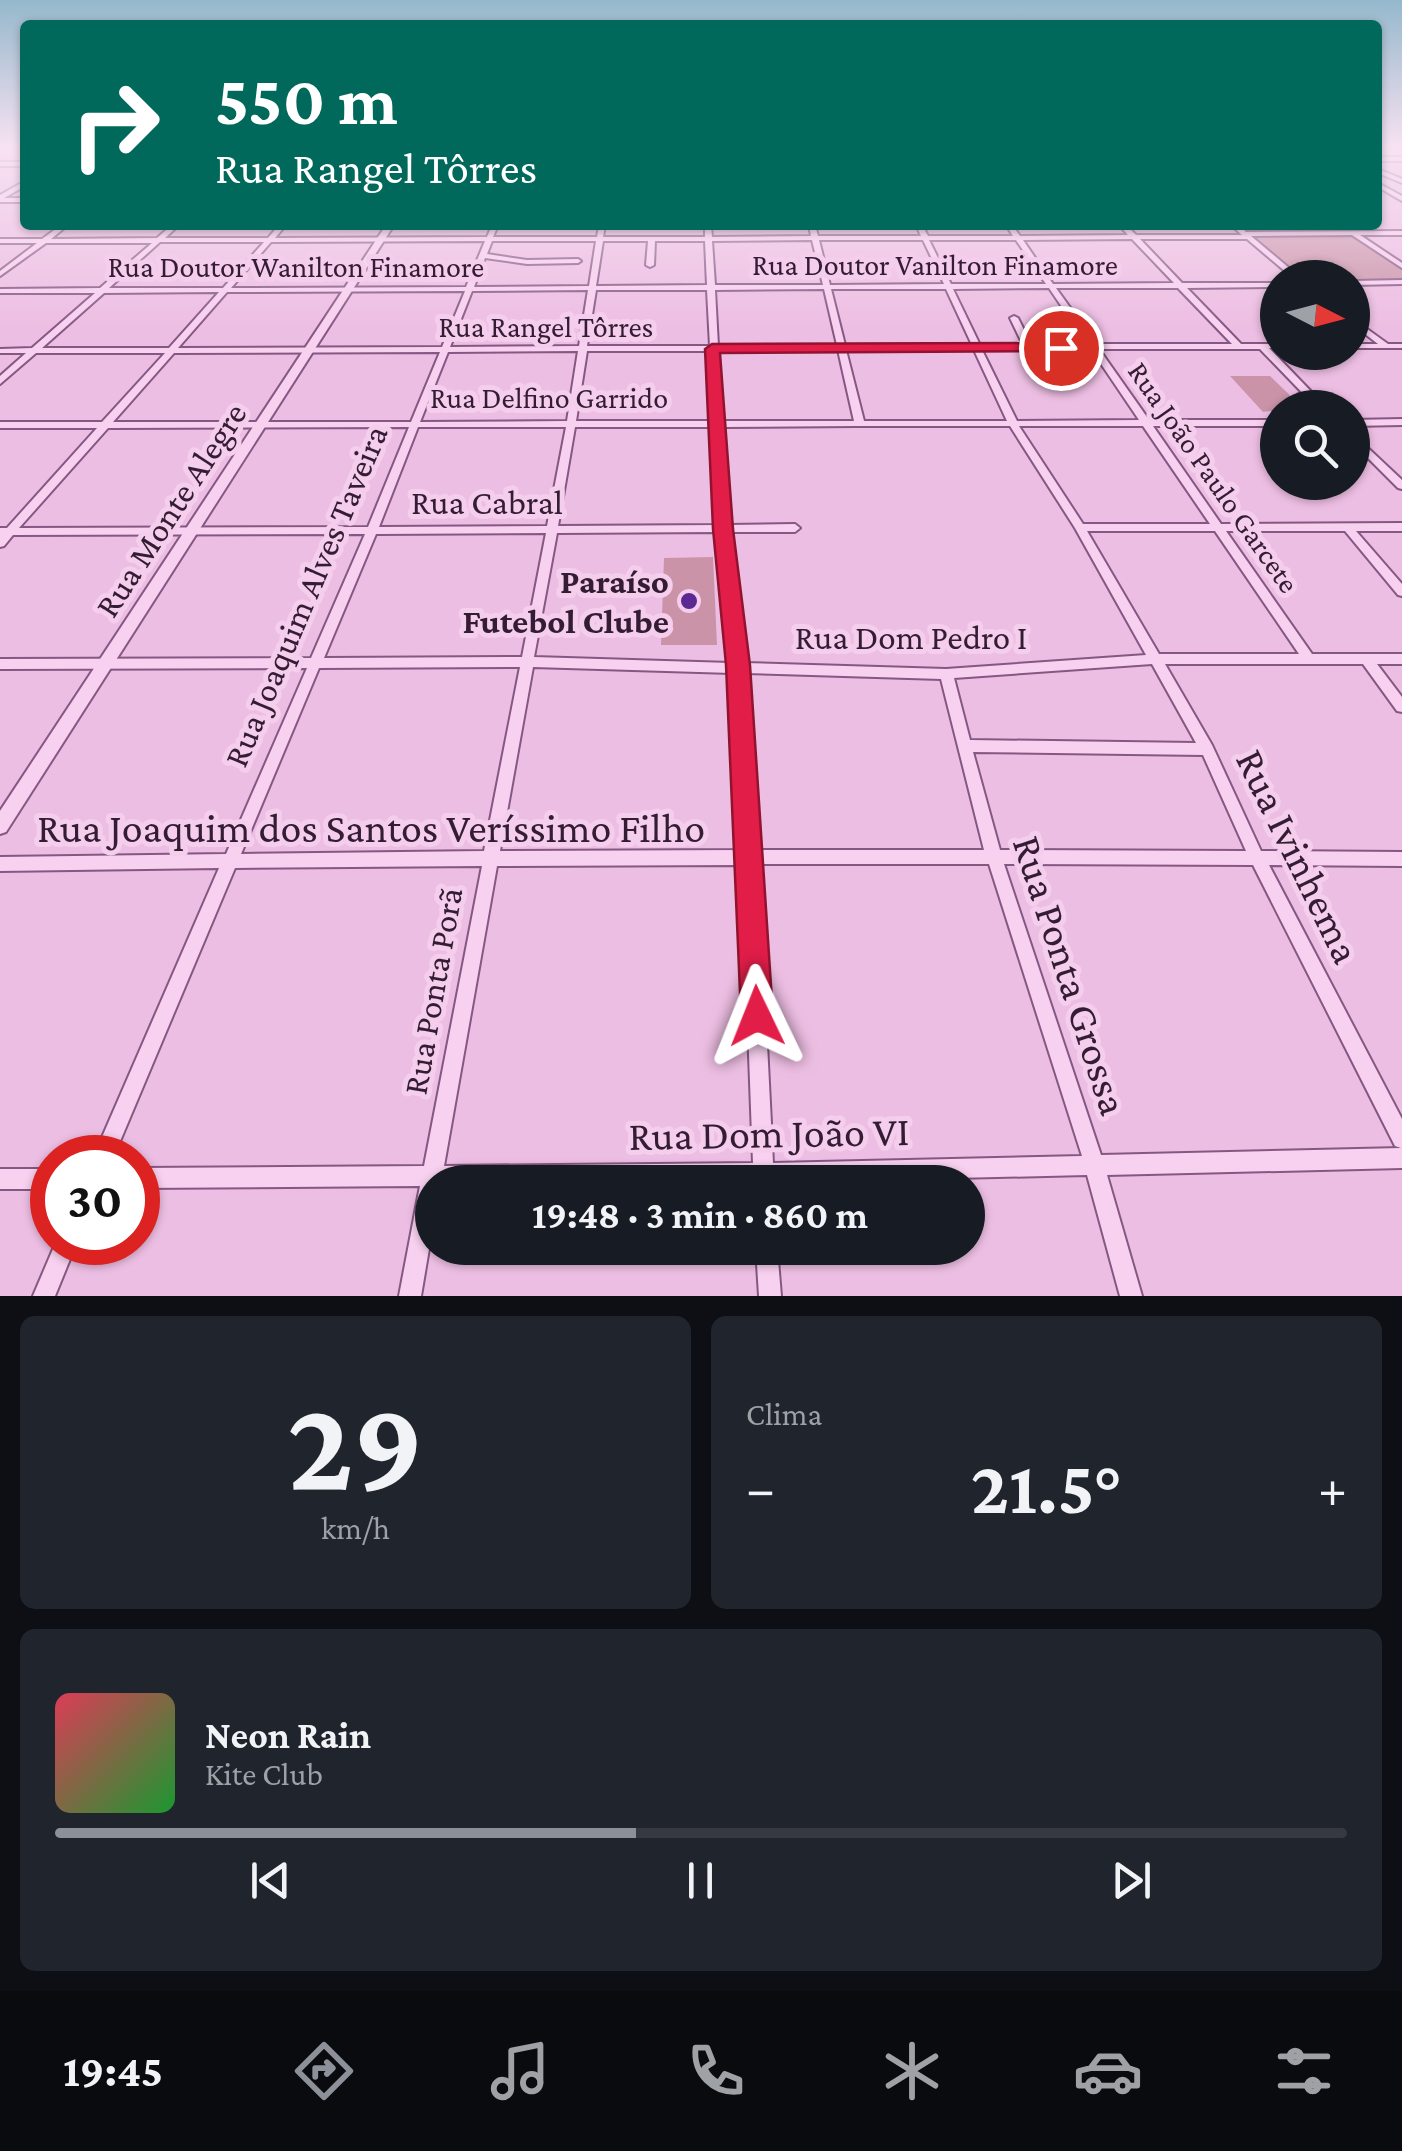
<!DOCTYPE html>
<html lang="pt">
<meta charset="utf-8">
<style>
:root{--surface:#171b24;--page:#20242c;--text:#f1f3f6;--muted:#9ea1a6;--line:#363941;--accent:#8c9099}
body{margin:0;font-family:"Crimson Pro",serif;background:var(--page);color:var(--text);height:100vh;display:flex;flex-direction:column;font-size:38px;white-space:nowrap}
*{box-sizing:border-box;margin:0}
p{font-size:32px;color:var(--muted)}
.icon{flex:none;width:55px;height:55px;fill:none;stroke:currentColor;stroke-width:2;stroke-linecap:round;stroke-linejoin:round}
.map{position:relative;height:1296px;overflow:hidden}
.side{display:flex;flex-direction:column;gap:20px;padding:20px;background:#0d0f14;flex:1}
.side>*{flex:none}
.guide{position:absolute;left:20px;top:20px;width:1362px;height:210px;border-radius:10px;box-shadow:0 2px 8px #0004;background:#00695c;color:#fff;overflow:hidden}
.needle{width:65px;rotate:96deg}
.controls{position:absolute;left:1260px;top:260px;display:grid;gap:20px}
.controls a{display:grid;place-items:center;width:110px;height:110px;border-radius:50%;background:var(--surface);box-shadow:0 2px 8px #0004;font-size:50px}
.speed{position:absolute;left:30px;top:1135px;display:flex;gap:20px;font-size:50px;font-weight:700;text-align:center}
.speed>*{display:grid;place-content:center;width:130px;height:130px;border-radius:50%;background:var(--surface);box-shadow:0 2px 8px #0004;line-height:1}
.speed .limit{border:15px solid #d22;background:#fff;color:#111}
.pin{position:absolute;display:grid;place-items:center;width:85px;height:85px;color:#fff;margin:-42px;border:5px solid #fff;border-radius:50%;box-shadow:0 2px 10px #0007}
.me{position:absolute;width:110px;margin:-55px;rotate:358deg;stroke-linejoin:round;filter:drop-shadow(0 0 8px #0008)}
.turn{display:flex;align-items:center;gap:35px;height:210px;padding:0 30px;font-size:45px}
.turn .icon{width:130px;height:130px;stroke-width:2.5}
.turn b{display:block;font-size:70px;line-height:85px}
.big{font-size:75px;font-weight:700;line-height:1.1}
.side .card{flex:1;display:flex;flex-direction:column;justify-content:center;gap:15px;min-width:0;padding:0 35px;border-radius:15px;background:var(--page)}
.side .dial{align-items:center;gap:0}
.dial b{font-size:130px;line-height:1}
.song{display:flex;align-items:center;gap:30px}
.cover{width:120px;height:120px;border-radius:15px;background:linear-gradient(135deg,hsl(350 70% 55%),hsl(130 70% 35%))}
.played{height:10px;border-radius:5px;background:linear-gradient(90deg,var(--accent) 45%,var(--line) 45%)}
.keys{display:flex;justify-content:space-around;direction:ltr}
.heat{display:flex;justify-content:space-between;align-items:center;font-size:55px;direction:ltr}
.side .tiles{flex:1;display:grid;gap:20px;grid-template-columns:1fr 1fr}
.card:last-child{grid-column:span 2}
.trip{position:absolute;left:415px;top:1165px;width:570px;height:100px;border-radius:50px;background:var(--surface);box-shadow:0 2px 8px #0004;font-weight:700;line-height:100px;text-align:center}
.tabs{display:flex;height:160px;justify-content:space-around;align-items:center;background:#090b0e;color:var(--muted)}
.tabs .icon{width:70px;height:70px}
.tabs .active{color:var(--accent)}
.tabs b{font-size:45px;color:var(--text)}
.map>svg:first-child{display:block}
</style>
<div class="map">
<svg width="1402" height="1296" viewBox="0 0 1402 1296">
<rect width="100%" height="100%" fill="#edbee3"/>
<!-- green -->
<g fill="#ca93a8">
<path d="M1351,235L1402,270V280L1302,277L1251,236Z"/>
<path d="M1230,376H1270L1302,407L1263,412Z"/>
<path d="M713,557L717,645H661L664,558Z"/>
</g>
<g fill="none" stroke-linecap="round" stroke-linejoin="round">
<defs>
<g id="minor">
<rect x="1378" y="157" width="24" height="4"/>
<rect x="0" y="162" width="25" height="4"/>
<path d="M1378,169L1402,179V183L1378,173Z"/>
<path d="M25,181V186L4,198H25V202H0V195Z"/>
<path d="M1378,183L1402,196V201L1378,187Z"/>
<path d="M61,225H68L51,239L157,238L172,225H179L165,238H268L279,225H286L275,238L487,237L492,225H498L493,237H597L599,225H605L603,237H705V225H711L712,237L811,236L809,225H815L818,236H921L916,225H922L928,236H1013L1006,225H1012L1020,236L1128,235L1119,225H1126L1136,235H1242L1231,225H1238L1246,232L1402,231V235H1360L1402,263V268L1352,235L1251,236L1301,278H1293L1247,239H1140L1182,283H1278V287L1187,288L1241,344H1278V348H1269L1327,408H1317L1260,349H1099L1149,420H1278V426H1153L1221,524L1402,523V531H1356L1402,584V596L1398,595L1345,531H1226L1312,654H1402V664H1377L1402,697V712L1397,711L1363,664H1165L1212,745L1261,851L1402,852V866L1269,865L1402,1119V1168L1107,1175L1142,1296H1120L1087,1175L784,1182H432V1231L421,1296H399L420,1186L138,1188V1168L424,1166L482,866L235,868L113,1158H93L219,868L0,871V857L226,854L307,668L0,669V659L311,658L365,534L13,535L4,546L0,547V528H7L97,428H0V422H102L165,353H36L0,384V376L26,353H0V349L32,348L95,293H0V289L100,288L152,243H46L0,276V271L37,243H0V239H42ZM1132,239L1174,283L1053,284L1023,240ZM812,240L823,285H715L712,241ZM819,240H923L944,284L830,285ZM929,240H1016L1046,284H951ZM485,241L466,287L231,288L271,242ZM492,241H596L589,286L474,287L485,258L527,264L578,263L581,261L578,259L527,260L487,254ZM603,241H648L646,265L650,267L654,265L655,241H705L707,285L596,286ZM160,242H264L223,288H109ZM1049,288L1087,344H1031L1018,318L1014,316L1010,318L1023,345H980L953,289ZM1056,288H1178L1232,344H1096ZM824,289L837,345L718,346L715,290ZM831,289H946L972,345H845ZM588,290L579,346L450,347L472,291ZM596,290H707L710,346H587ZM465,291L442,347L178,348L227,292ZM219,292L169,348H42L104,293ZM1026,349H1091L1139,420L1017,421L982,350ZM838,350L854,421H722L718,351ZM846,350H974L1007,421H864ZM578,351L567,421L420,422L448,352ZM587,351H710L713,421H576ZM440,352L411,422H113L174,353ZM856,426H1010L1075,528L1146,655L946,669L744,663L729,532H795L800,528L795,524L728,525L723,427ZM1019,426H1143L1210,524H1083ZM409,427L368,527L19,528L108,428ZM418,427H566L547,526L379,527ZM575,427H713L717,525L558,526ZM1087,531H1215L1299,654H1159ZM718,532L731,663L534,657L557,533ZM546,533L522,657L324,658L376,534ZM1152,664L1196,743L970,740L954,678ZM520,667L484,851L241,854L319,668ZM533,667L732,673L742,850L500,851ZM745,673L941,679L984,850H757ZM973,752L1203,755L1246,851L1000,850ZM758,864H989L1082,1156L773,1163ZM1004,864L1253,865L1395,1146L1401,1148L1101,1155ZM742,865L753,1163L444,1166L497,866Z"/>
<path d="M1402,280V284L1352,285V281Z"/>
<path d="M1352,318L1388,344H1402V348H1352V344H1378L1352,324Z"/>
<path d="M1402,419V425L1352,426V420Z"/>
<path d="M1352,433L1402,480V489L1398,488L1352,442Z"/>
<rect x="0" y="1169" width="52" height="20"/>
<path d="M56,1242H77L55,1296H33Z"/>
<path d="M756,1248H777L781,1296H759Z"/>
</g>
<path id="tertiary" d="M386,225H394L6,832L0,834V811Z"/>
</defs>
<!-- minor casing -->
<use href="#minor" stroke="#855783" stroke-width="4"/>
<!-- tertiary casing -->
<use href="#tertiary" stroke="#855783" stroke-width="4"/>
<!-- minor -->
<use href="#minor" fill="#f8d1f0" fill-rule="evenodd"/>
<!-- tertiary -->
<use href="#tertiary" fill="#f8d1f0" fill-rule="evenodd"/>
</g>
<!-- sky -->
<linearGradient id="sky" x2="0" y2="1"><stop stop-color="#95b8cc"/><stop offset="0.45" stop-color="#f7e2f2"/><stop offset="1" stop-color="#f7e2f2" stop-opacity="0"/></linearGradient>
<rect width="1402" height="328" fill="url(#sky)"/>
<!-- route -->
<path fill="#e11d48" stroke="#92132f" stroke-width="2.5" d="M1061,343L1066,344V351L720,353L733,529L750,665L773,1016L768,1028L757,1033L745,1028L741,1016L726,665L713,529L705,349L712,344Z"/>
<!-- markers -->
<circle fill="#5c2893" stroke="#f4ceec" stroke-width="4" cx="689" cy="601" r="10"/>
<g text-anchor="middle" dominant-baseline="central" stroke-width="10" stroke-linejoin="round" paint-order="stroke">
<!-- far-street labels -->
<g font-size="30" fill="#341c34" stroke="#f4ceec">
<text x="935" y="264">Rua Doutor Vanilton Finamore</text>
<text x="296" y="266">Rua Doutor Wanilton Finamore</text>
<text x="546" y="326">Rua Rangel Tôrres</text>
<text x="549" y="397">Rua Delfino Garrido</text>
<text transform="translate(1214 477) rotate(55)">Rua João Paulo Garcete</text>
</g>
<!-- street labels -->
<g font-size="35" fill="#341c34" stroke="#f4ceec">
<text x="487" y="502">Rua Cabral</text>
<text transform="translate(171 510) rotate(-57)">Rua Monte Alegre</text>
<text transform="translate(306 596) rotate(-67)">Rua Joaquim Alves Taveira</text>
<text x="911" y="637">Rua Dom Pedro I</text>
<text transform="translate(433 991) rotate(-80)">Rua Ponta Porã</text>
</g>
<!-- poi labels -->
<g font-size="35" font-weight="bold" fill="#341c34" stroke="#f4ceec" text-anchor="end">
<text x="669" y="581">Paraíso<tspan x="669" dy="40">Futebol Clube</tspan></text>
</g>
<!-- near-street labels -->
<g font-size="42" fill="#341c34" stroke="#f4ceec">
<text x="371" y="827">Rua Joaquim dos Santos Veríssimo Filho</text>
<text transform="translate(1299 856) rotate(64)">Rua Ivinhema</text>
<text transform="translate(1071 975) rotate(72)">Rua Ponta Grossa</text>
<text transform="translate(769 1133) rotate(-1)">Rua Dom João VI</text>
</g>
</g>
</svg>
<div class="controls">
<a><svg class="needle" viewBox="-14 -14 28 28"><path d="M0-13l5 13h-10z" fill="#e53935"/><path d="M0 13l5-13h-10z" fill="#9ea1a6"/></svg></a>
<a><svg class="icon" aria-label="search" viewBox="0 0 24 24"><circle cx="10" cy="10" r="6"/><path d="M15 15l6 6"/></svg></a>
</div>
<div class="speed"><div class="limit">30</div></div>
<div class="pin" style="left:1061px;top:348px;background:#d93025"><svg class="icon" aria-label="arrive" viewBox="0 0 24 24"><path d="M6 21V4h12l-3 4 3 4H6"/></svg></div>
<svg class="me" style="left:757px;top:1016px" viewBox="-20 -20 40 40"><path d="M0-17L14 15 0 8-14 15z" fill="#e11d48" stroke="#fff" stroke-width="4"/></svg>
<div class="trip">19:48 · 3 min · 860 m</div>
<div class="guide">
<div class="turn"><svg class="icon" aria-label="right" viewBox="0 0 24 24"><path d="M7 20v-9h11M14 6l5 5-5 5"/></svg><div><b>550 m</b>Rua Rangel Tôrres</div></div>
</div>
</div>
<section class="side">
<div class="tiles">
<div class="card dial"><b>29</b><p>km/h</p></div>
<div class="card"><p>Clima</p>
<div class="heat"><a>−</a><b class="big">21.5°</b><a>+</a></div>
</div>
<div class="card">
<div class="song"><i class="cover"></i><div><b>Neon Rain</b><p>Kite Club</p></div></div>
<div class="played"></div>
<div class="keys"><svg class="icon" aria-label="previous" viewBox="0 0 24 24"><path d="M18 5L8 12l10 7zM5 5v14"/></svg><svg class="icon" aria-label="pause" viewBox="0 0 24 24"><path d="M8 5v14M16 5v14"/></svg><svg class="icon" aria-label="next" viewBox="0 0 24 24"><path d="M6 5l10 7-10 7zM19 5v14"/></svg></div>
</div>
</div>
</section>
<nav class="tabs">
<b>19:45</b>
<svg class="icon active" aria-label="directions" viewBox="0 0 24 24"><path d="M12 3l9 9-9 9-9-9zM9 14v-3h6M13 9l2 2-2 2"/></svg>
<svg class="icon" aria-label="music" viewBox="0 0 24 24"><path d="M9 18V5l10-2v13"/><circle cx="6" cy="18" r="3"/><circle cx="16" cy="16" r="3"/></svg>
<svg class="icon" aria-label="phone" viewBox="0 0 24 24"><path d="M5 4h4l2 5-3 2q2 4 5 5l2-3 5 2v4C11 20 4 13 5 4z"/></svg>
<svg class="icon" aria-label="climate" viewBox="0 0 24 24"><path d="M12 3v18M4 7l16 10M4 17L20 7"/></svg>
<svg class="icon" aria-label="car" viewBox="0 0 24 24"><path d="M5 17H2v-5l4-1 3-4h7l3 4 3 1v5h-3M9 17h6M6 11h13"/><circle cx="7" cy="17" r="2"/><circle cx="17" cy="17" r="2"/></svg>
<svg class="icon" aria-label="filters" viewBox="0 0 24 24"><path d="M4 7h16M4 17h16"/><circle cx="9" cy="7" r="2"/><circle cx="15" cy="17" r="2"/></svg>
</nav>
